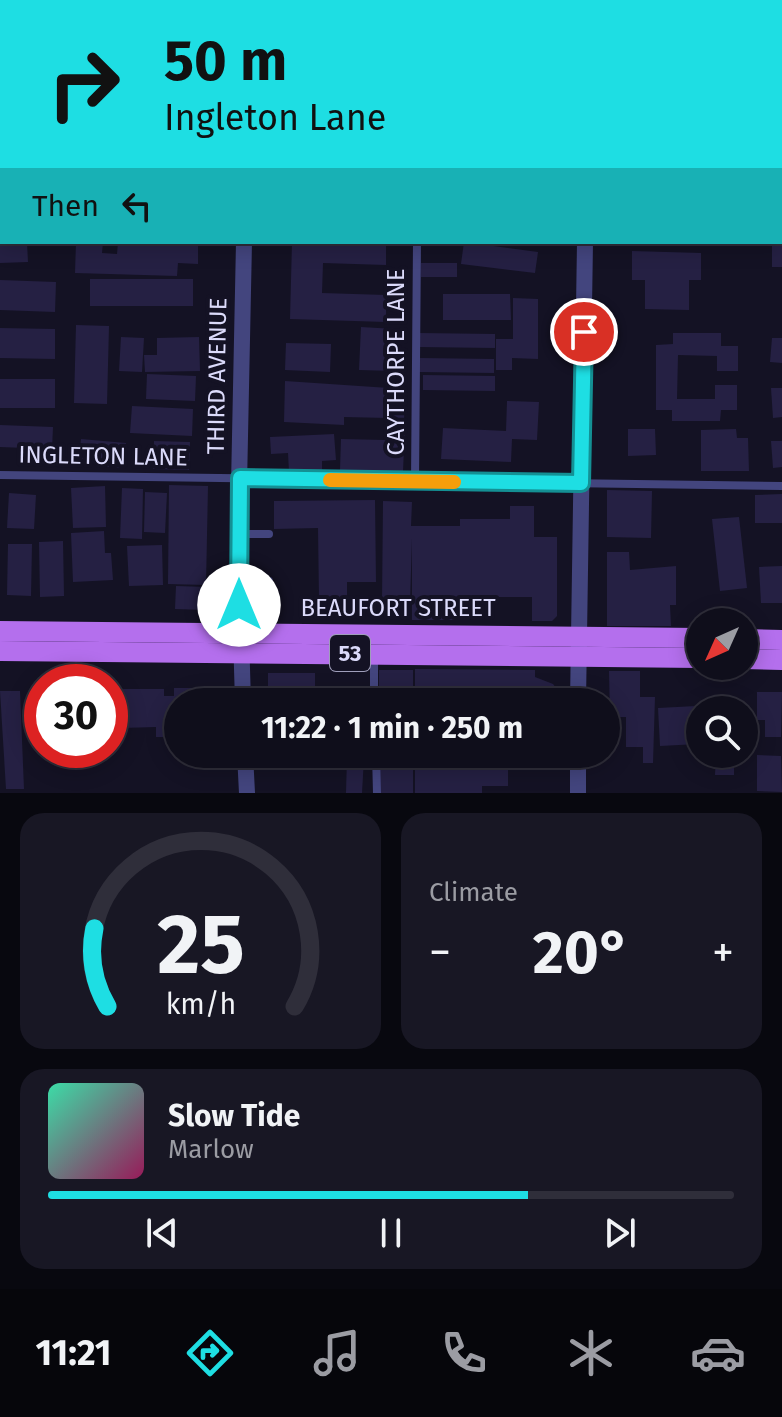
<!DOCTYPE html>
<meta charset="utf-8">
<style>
:root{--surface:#0f0e1b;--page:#181724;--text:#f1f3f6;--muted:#9b9ca3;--line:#2f2e3a;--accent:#1edee3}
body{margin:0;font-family:"Fira Sans",sans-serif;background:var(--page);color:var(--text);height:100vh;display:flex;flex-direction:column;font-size:30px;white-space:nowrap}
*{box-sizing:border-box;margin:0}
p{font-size:26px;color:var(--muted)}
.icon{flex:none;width:44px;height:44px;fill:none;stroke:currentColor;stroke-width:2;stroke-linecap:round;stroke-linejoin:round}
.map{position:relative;height:793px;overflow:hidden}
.side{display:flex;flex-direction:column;gap:20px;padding:20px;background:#08080f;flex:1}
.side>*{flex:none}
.hud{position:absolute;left:0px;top:0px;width:782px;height:244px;box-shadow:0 4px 20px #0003,0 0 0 2px var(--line);background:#1edee3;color:#111;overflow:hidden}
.needle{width:52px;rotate:225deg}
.tools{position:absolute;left:686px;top:608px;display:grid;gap:16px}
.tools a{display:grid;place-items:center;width:72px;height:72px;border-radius:50%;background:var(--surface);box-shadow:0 4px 20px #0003,0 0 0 2px var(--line);font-size:40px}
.speed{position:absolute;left:24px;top:664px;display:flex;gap:16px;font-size:40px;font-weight:700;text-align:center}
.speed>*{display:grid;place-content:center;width:104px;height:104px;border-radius:50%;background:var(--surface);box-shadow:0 4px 20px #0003,0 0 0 2px var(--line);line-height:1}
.speed .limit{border:12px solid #d22;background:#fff;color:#111}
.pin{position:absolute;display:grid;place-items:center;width:68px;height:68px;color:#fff;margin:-34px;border:4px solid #fff;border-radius:50%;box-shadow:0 2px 8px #0007}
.me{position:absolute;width:88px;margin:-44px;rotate:0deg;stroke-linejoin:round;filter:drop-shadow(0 0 6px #0008)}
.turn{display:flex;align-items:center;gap:28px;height:168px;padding:0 32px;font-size:36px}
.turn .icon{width:104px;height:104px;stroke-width:2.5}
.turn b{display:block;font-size:56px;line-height:68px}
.then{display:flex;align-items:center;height:76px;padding:0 32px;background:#0003;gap:16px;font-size:30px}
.big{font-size:60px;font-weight:700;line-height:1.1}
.side .card{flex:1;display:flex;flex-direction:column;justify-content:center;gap:12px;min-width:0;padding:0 28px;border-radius:24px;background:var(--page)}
.side .dial{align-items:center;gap:0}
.dial svg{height:208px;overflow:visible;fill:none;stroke:var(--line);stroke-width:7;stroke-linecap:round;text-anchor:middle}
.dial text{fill:var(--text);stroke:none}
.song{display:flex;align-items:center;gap:24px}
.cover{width:96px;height:96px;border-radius:12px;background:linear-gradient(135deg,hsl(160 70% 55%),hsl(330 70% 35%))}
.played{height:8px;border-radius:4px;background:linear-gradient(90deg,var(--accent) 70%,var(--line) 70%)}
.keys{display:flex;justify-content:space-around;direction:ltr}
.heat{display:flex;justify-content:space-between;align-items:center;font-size:44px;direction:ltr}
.side .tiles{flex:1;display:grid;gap:20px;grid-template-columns:1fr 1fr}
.card:last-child{grid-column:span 2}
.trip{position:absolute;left:164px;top:688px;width:456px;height:80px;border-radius:40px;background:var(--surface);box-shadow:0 4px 20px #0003,0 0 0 2px var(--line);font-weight:700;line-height:80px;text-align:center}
.tabs{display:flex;height:128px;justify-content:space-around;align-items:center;background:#06060b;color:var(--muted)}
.tabs .icon{width:56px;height:56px}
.tabs .active{color:var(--accent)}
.tabs b{font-size:36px;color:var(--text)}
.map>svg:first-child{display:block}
</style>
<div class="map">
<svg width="782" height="793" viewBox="0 0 782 793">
<rect width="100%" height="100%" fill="#141224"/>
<!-- building -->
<g fill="#252043">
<path d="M0,242H27L28,262L0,263Z"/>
<path d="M76,242H103L102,253L117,254L118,242H198V264L178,263L177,276L75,273Z"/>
<path d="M292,242H386V265L323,263L322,293L386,295V322L290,319Z"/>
<rect x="425" y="242" width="26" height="3"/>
<path d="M464,242L538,252L535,273L461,264Z"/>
<rect x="772" y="242" width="10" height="25"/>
<path d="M632,251L701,253V280H689V310L645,309V280H632Z"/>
<rect x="421" y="263" width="36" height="14"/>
<rect x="90" y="279" width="103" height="27"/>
<path d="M0,280L56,282L55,312L0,310Z"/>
<path d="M443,294H510L511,320H443Z"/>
<path d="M513,298L538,299V359L512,358V370H496V339H513Z"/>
<path d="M76,325L109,326L107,404L74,403Z"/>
<path d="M361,327L395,329L394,371L359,370Z"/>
<path d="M0,328L55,329V359L0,358Z"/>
<path d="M419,333L495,334V348L419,347Z"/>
<path d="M673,333H721V346H738V371H717V356L678,355L677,399H715V385H737V410H721L720,421H672V410H656V345L673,344Z"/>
<path d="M121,337L144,338L142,372L119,371Z"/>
<path d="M199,337L200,371L145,372L144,355H157V338Z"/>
<path d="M772,338H782V363L770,362Z"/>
<path d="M286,343L331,344L330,372L285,370Z"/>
<path d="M419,358L494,359V373L419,372Z"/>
<path d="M147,374L196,376L195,401L146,399Z"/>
<path d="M423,375L495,376V391L423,390Z"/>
<rect x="0" y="379" width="55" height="29"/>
<path d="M285,381L389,388L388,418L344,417V425L284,422Z"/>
<path d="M771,388H782V417L773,418Z"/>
<path d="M390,389H405L404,422H389Z"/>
<path d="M507,401L539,402L537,440L512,439L511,462L441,459L443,428L506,431Z"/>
<path d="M132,406L193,409L192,436L130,433Z"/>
<path d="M386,424H405L403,472L340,470L341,439L385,440Z"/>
<path d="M0,425L53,427L52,449L0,447Z"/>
<path d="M628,429H655L656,455L628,456Z"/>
<path d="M736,429L737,438H748L749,471H701V430Z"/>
<path d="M334,434L336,460L322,461V470L289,472L288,453L271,454L270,437Z"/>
<path d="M81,439L126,443L124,468L96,466L97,460L79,459Z"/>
<path d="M154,441L190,442L189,470L153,469Z"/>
<path d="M771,441H782V467L773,468Z"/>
<path d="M169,485L208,486L206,585L168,584Z"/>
<path d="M105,486L106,527L73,528L71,488Z"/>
<path d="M122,488L143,489L142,539L120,538Z"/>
<path d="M607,490L652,491L651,538L607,537Z"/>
<path d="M145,492L167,493L165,533L144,532Z"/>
<path d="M9,493L36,495L34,529L7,528Z"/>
<path d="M782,494V523H755V495Z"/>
<path d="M375,500L376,582H347V600H319L318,528L274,529V501Z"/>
<path d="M383,501L412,502L411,526H460V519H510V506H534V537H557V616L552,621H532V597H460V620H412V538L410,603L382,602Z"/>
<path d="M739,517L747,588L720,591L712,519Z"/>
<path d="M104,531L105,553H111L113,580L73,582L71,533Z"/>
<path d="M63,541L64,596L40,597L39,542Z"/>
<path d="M8,544H32L31,596L7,595Z"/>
<path d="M162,545L163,585L129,586L127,546Z"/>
<path d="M607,552H629L630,570L676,566V605H670L671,626H607Z"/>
<path d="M782,566V603H761L759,567Z"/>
<path d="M176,586L207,587L206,610L175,609Z"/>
<path d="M415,669L535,670V677L553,684L560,693V702H415Z"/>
<rect x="379" y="670" width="34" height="32"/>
<rect x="85" y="671" width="19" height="11"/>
<path d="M609,671H640V697H655L653,763H643V747H626V717H610Z"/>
<path d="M268,673H315V692H359V702H268Z"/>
<path d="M174,688H208V702H178V747L168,748V737H156V727L121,728L120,689H164V696H174Z"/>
<path d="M0,691H20L24,789H6Z"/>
<path d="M757,692H782L781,737H765V720H757Z"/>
<path d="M696,706L698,744L660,746L658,708Z"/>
<path d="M744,709H750L749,742H744Z"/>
<path d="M37,722H42V746L36,745Z"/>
<path d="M54,750H70V765L54,764Z"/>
<rect x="268" y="754" width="47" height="4"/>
<rect x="379" y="754" width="34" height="39"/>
<path d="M415,754H508V786H482V793H415Z"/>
<path d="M716,754H734V775H715Z"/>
<path d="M757,755L781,756L782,792L757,791Z"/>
<path d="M347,758H364L362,793H346Z"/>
</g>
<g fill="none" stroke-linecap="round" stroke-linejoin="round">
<!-- service -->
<g stroke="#43457e" stroke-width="8">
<path d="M419,2V0"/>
<path d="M0,475L782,486"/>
<path d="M415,481L417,242"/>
<path d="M238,534H269"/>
<path d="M239,580L269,581"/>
<path d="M374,657V702"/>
<path d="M376,754L377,793"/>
</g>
<!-- minor -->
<g stroke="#43457e" stroke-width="16">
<path d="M252,2V0"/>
<path d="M589,2V0"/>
<path d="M0,104H2"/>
<path d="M780,111H782"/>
<path d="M243,702L238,534L244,242"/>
<path d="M578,702L585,242"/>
<path d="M245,754L247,793"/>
<path d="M578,754V793"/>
</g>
<!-- primary -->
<g stroke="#b46fed" stroke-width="20">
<path d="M0,631L700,638"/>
<path d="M744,639L782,640"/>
<path d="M0,651L700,658"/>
<path d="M744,659L782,660"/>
</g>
</g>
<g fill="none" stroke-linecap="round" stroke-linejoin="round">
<defs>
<path id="route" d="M239,605L240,478L581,483L584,332"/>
</defs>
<!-- route casing -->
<use href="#route" stroke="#149094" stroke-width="20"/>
<!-- route -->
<use href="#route" stroke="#1edee3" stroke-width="14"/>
<!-- slow -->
<path stroke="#f59e0b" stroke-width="14" d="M330,480L454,482"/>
</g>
<g text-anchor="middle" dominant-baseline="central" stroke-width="8" stroke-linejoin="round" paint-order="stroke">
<!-- shield labels -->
<rect fill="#141224" stroke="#9f9eba" stroke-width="2" x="330" y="635" width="40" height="36" rx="6"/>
<g font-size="22" font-weight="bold" fill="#dbdafa">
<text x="350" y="653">53</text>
</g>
<!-- street labels -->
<g font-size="24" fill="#dbdafa" stroke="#141224">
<text transform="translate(396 362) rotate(-90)">CAYTHORPE LANE</text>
<text transform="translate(217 376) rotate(-89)">THIRD AVENUE</text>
<text transform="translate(103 456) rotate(1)">INGLETON LANE</text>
<text x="398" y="608">BEAUFORT STREET</text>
</g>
</g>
</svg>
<div class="tools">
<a><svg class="needle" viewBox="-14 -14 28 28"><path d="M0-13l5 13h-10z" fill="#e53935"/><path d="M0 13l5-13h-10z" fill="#9b9ca3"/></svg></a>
<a><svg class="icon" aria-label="search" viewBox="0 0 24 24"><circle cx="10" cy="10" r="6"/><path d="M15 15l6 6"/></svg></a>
</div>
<div class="speed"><div class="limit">30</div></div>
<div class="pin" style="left:584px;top:332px;background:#d93025"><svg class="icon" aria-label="arrive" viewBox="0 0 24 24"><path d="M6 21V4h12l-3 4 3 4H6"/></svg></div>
<svg class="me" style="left:239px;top:605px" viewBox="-20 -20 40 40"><circle r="19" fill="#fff"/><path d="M0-13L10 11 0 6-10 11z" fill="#1edee3"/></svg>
<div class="trip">11:22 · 1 min · 250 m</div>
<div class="hud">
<div class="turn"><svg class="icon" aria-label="right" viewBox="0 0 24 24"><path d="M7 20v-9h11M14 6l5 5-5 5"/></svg><div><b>50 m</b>Ingleton Lane</div></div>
<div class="then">Then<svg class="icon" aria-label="left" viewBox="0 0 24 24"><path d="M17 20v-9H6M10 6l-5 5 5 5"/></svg></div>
</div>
</div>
<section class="side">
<div class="tiles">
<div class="card dial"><svg viewBox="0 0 100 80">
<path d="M14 69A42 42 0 1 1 86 69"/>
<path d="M14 69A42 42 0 0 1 9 39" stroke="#1edee3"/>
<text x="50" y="56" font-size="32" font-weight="700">25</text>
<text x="50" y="72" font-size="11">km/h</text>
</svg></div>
<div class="card"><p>Climate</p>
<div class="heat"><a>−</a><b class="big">20°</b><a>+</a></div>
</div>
<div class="card">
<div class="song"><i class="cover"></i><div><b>Slow Tide</b><p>Marlow</p></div></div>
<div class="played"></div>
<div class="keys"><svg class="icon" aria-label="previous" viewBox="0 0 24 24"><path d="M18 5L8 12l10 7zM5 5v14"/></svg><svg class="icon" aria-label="pause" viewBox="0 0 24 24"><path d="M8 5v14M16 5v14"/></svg><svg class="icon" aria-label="next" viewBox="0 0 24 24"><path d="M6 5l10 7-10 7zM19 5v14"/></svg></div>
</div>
</div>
</section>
<nav class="tabs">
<b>11:21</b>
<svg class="icon active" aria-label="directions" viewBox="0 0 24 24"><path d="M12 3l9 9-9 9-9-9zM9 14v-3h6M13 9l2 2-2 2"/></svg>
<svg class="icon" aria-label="music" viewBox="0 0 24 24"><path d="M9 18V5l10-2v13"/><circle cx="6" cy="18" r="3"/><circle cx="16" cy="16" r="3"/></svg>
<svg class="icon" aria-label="phone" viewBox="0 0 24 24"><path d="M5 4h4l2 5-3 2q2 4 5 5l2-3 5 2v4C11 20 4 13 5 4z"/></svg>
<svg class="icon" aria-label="climate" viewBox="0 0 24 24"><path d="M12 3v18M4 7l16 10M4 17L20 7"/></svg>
<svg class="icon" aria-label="car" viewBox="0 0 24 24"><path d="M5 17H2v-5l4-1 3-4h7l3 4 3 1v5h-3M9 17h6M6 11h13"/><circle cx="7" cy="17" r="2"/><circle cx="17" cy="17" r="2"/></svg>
</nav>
